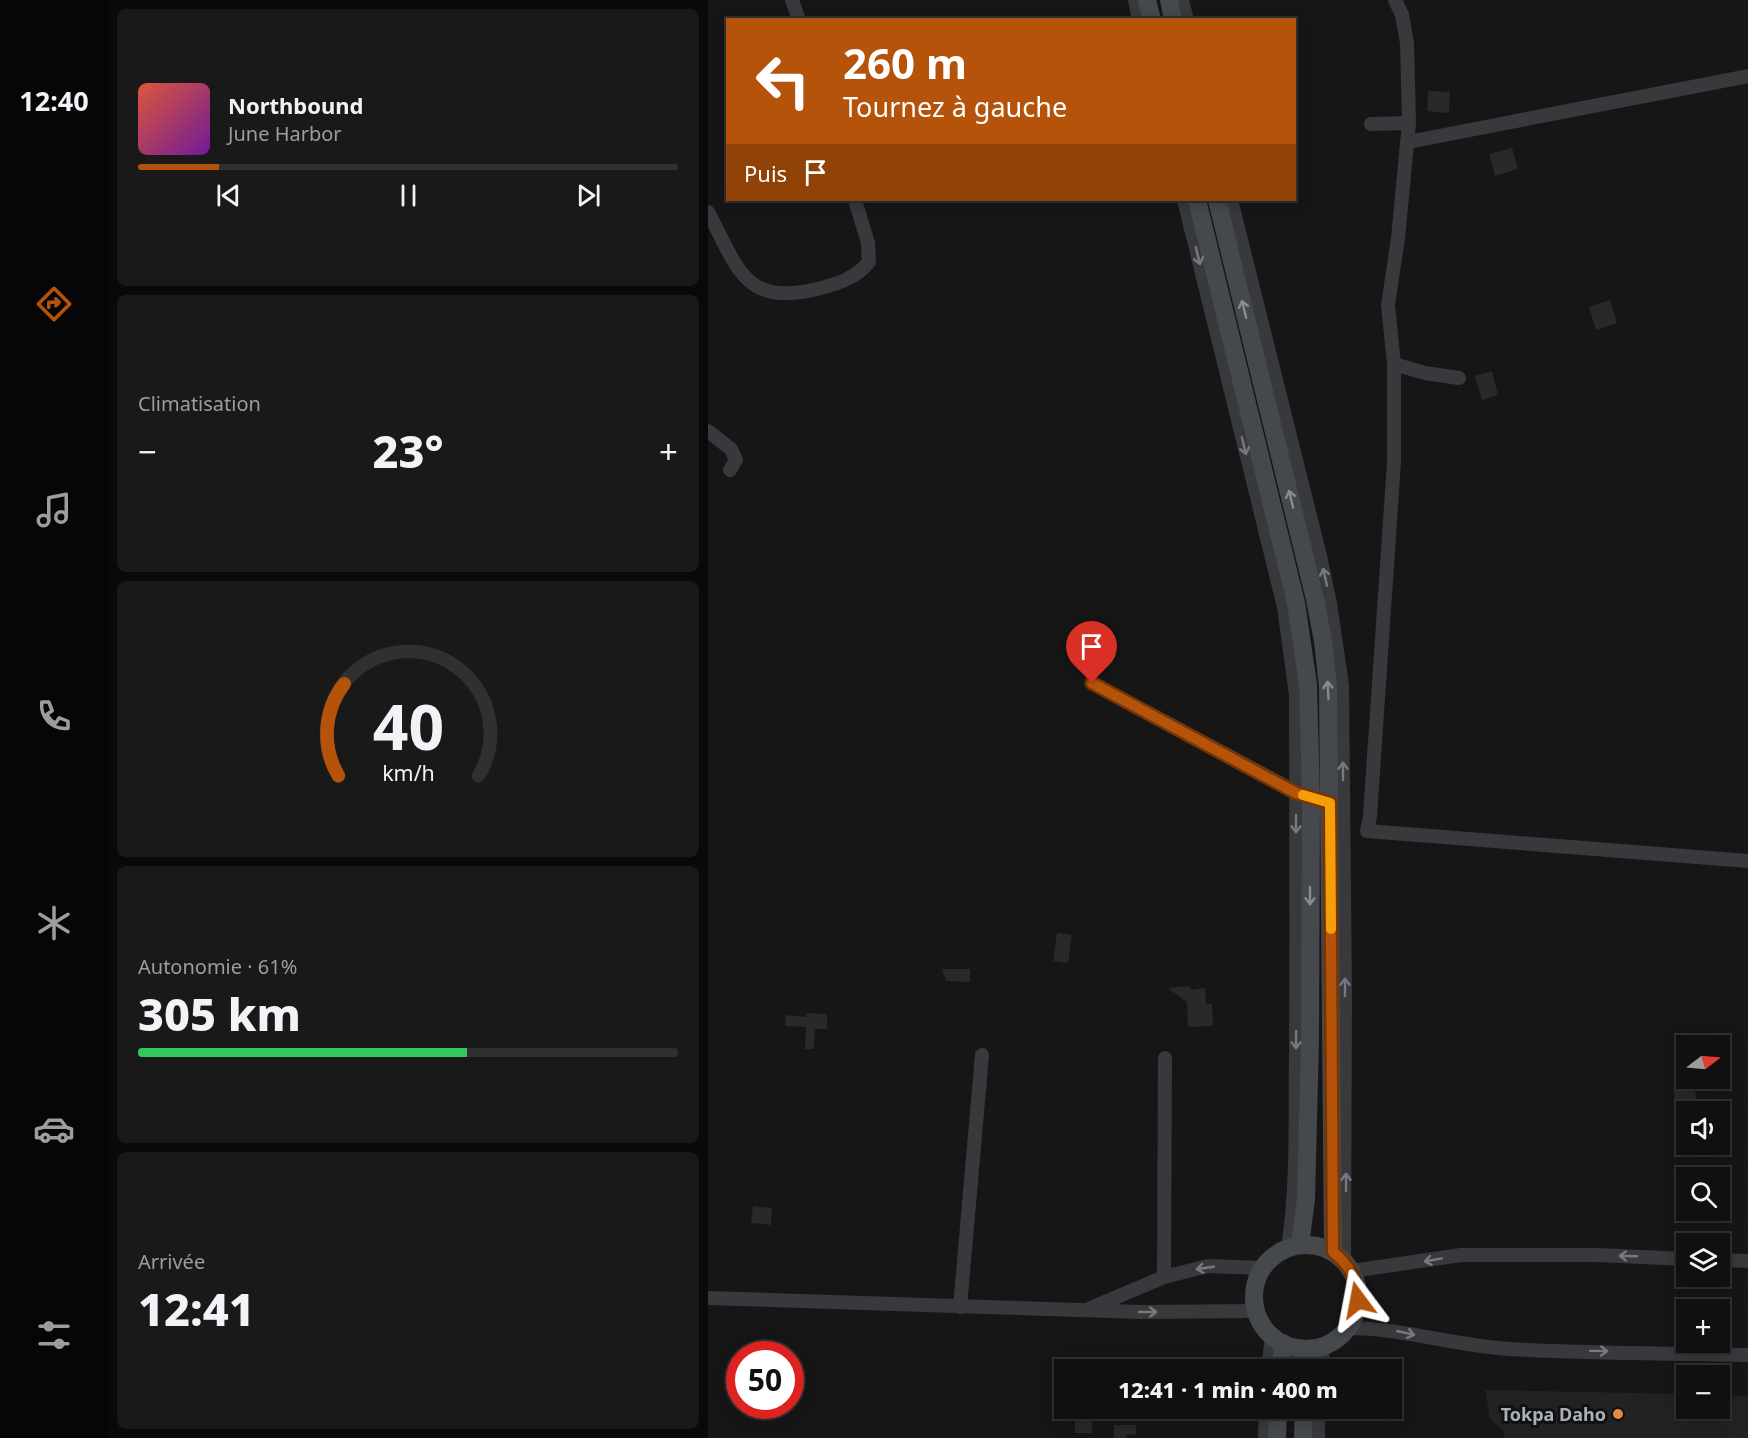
<!DOCTYPE html>
<html lang="fr">
<meta charset="utf-8">
<style>
:root{--surface:#101011;--page:#19191a;--text:#f1f3f6;--muted:#9c9d9f;--line:#303031;--accent:#b45309}
body{margin:0;font-family:"Noto Sans",sans-serif;background:var(--page);color:var(--text);height:100vh;display:flex;flex-direction:column;font-size:22px;white-space:nowrap}
*{box-sizing:border-box;margin:0}
p{font-size:20px;color:var(--muted)}
.icon{flex:none;width:33px;height:33px;fill:none;stroke:currentColor;stroke-width:2;stroke-linecap:round;stroke-linejoin:round}
.map{position:relative;flex:1;overflow:hidden}
.side{display:flex;flex-direction:column;gap:9px;padding:9px;background:#090909;width:600px}
.side>*{flex:none}
.banner{position:absolute;left:18px;top:18px;width:570px;height:183px;border-radius:0px;box-shadow:0 3px 15px #0003,0 0 0 2px var(--line);background:#b45309;color:#fff;overflow:hidden}
.needle{width:39px;rotate:74deg}
.controls{position:absolute;left:968px;top:1035px;display:grid;gap:12px}
.controls a{display:grid;place-items:center;width:54px;height:54px;border-radius:0px;background:var(--surface);box-shadow:0 3px 15px #0003,0 0 0 2px var(--line);font-size:30px}
.speed{position:absolute;left:18px;top:1341px;display:flex;gap:12px;font-size:30px;font-weight:700;text-align:center}
.speed>*{display:grid;place-content:center;width:78px;height:78px;border-radius:50%;background:var(--surface);box-shadow:0 3px 15px #0003,0 0 0 2px var(--line);line-height:1}
.speed .limit{border:9px solid #d22;background:#fff;color:#111}
.pin{position:absolute;display:grid;place-items:center;width:51px;height:51px;color:#fff;margin:-62px -26px;border-radius:50% 50% 50% 0;rotate:-45deg;box-shadow:0 0 6px #0007}
.pin .icon{rotate:45deg}
.me{position:absolute;width:66px;margin:-33px;rotate:347deg;stroke-linejoin:round;filter:drop-shadow(0 0 4px #0008)}
.turn{display:flex;align-items:center;gap:21px;height:126px;padding:0 18px;font-size:27px}
.turn .icon{width:78px;height:78px;stroke-width:2.5}
.turn b{display:block;font-size:42px;line-height:51px}
.then{display:flex;align-items:center;height:57px;padding:0 18px;background:#0003;gap:12px;font-size:22px}
.big{font-size:45px;font-weight:800;line-height:1.1}
.side .widget{flex:1;display:flex;flex-direction:column;justify-content:center;gap:9px;min-width:0;padding:0 21px;border-radius:9px;background:var(--page)}
.side .dial{align-items:center;gap:0}
.dial svg{height:156px;overflow:visible;fill:none;stroke:var(--line);stroke-width:7;stroke-linecap:round;text-anchor:middle}
.dial text{fill:var(--text);stroke:none}
.song{display:flex;align-items:center;gap:18px}
.cover{width:72px;height:72px;border-radius:9px;background:linear-gradient(135deg,hsl(10 70% 55%),hsl(280 70% 35%))}
.played{height:6px;border-radius:3px;background:linear-gradient(90deg,var(--accent) 15%,var(--line) 15%)}
.keys{display:flex;justify-content:space-around;direction:ltr}
.heat{display:flex;justify-content:space-between;align-items:center;font-size:33px;direction:ltr}
.charge{height:9px;border-radius:4px;background:linear-gradient(90deg,#34c759 61%,var(--line) 0)}
.trip{position:absolute;left:346px;top:1359px;width:348px;height:60px;border-radius:0px;background:var(--surface);box-shadow:0 3px 15px #0003,0 0 0 2px var(--line);font-weight:800;line-height:60px;text-align:center}
main{display:flex;flex:1;min-height:0}
.tabs{display:flex;flex-direction:column;width:108px;justify-content:space-around;align-items:center;background:#060607;color:var(--muted)}
.tabs .icon{width:42px;height:42px}
.tabs .current{color:var(--accent)}
.tabs b{font-size:27px;color:var(--text)}
.map>svg:first-child{display:block}
</style>
<main>
<nav class="tabs">
<b>12:40</b>
<svg class="icon current" aria-label="directions" viewBox="0 0 24 24"><path d="M12 3l9 9-9 9-9-9zM9 14v-3h6M13 9l2 2-2 2"/></svg>
<svg class="icon" aria-label="music" viewBox="0 0 24 24"><path d="M9 18V5l10-2v13"/><circle cx="6" cy="18" r="3"/><circle cx="16" cy="16" r="3"/></svg>
<svg class="icon" aria-label="phone" viewBox="0 0 24 24"><path d="M5 4h4l2 5-3 2q2 4 5 5l2-3 5 2v4C11 20 4 13 5 4z"/></svg>
<svg class="icon" aria-label="climate" viewBox="0 0 24 24"><path d="M12 3v18M4 7l16 10M4 17L20 7"/></svg>
<svg class="icon" aria-label="car" viewBox="0 0 24 24"><path d="M5 17H2v-5l4-1 3-4h7l3 4 3 1v5h-3M9 17h6M6 11h13"/><circle cx="7" cy="17" r="2"/><circle cx="17" cy="17" r="2"/></svg>
<svg class="icon" aria-label="filters" viewBox="0 0 24 24"><path d="M4 7h16M4 17h16"/><circle cx="9" cy="7" r="2"/><circle cx="15" cy="17" r="2"/></svg>
</nav>
<section class="side">
<div class="widget">
<div class="song"><i class="cover"></i><div><b>Northbound</b><p>June Harbor</p></div></div>
<div class="played"></div>
<div class="keys"><svg class="icon" aria-label="previous" viewBox="0 0 24 24"><path d="M18 5L8 12l10 7zM5 5v14"/></svg><svg class="icon" aria-label="pause" viewBox="0 0 24 24"><path d="M8 5v14M16 5v14"/></svg><svg class="icon" aria-label="next" viewBox="0 0 24 24"><path d="M6 5l10 7-10 7zM19 5v14"/></svg></div>
</div>
<div class="widget"><p>Climatisation</p>
<div class="heat"><a>−</a><b class="big">23°</b><a>+</a></div>
</div>
<div class="widget dial"><svg viewBox="0 0 100 80">
<path d="M14 69A42 42 0 1 1 86 69"/>
<path d="M14 69A42 42 0 0 1 17 22" stroke="#b45309"/>
<text x="50" y="56" font-size="32" font-weight="700">40</text>
<text x="50" y="72" font-size="11">km/h</text>
</svg></div>
<div class="widget"><p>Autonomie · 61%</p><b class="big">305 km</b><div class="charge"></div></div>
<div class="widget"><p>Arrivée</p><b class="big">12:41</b></div>
</section>
<div class="map">
<svg width="1040" height="1438" viewBox="0 0 1040 1438">
<rect width="100%" height="100%" fill="#161617"/>
<!-- built -->
<path fill="#222224" d="M777,1390L978,1394V1408H1011V1395L1040,1396V1438H796V1431L782,1419Z"/>
<!-- building -->
<g fill="#29292b">
<path d="M720,91L742,92L741,113L719,111Z"/>
<path d="M804,148L810,169L787,176L781,154Z"/>
<path d="M902,300L909,323L888,330L881,307Z"/>
<path d="M784,371L790,395L774,400L767,376Z"/>
<path d="M349,933L364,935L360,963L345,961Z"/>
<path d="M234,969H262V982L238,981Z"/>
<path d="M482,986L484,990L497,988L498,1004H504L505,1026L480,1027L479,1002L460,988Z"/>
<path d="M98,1013L119,1014V1029H107L106,1049H97L98,1027L77,1026L78,1015L98,1017Z"/>
<path d="M987,1089L988,1099L967,1101L966,1091Z"/>
<path d="M45,1206L64,1208L63,1225L43,1223Z"/>
<rect x="367" y="1408" width="17" height="25"/>
<path d="M406,1425H428V1434L418,1435L419,1438H406Z"/>
</g>
<g fill="none" stroke-linecap="round" stroke-linejoin="round">
<!-- street -->
<g stroke="#37393c" stroke-width="14">
<path d="M84,0L91,20"/>
<path d="M427,0L431,20"/>
<path d="M474,0L479,20"/>
<path d="M663,124L701,123"/>
<path d="M700,142L1040,76"/>
<path d="M476,200L576,607L588,695C588,814 589,933 588,1052C587,1117 590,1183 580,1248"/>
<path d="M523,200L612,556L622,603L634,685L637,994L636,1261"/>
<path d="M0,212C30,267 35,307 109,289C129,284 147,279 161,262L160,243L147,200"/>
<path d="M686,364L680,305L690,238L701,123L699,43L694,15L687,0"/>
<path d="M751,378L717,373L686,364V462L662,816L659,831L1040,861"/>
<path d="M0,431L23,449L28,460L22,470"/>
<path d="M384,683L594,795"/>
<path d="M1011,1260L1040,1261"/>
<path d="M644,1271L753,1255H889L978,1259"/>
<path d="M456,1277L457,1058"/>
<path d="M0,1298L433,1312L549,1311"/>
<path d="M252,1307L274,1055"/>
<path d="M383,1308L456,1277L500,1266L555,1268"/>
<path d="M640,1328C695,1328 747,1346 802,1349C881,1354 961,1353 1040,1355"/>
<path d="M560,1370L564,1336"/>
<path d="M613,1370L615,1346"/>
<path d="M610,1408V1438"/>
<path d="M557,1438L558,1408"/>
</g>
<!-- secondary -->
<g stroke="#45484c" stroke-width="18">
<path d="M439,0L444,20"/>
<path d="M461,0L465,20"/>
<path d="M489,200L588,603L600,684L603,799L602,1039L598,1199L592,1245"/>
<path d="M509,200L607,599L615,641L620,687L625,1252"/>
<circle cx="598" cy="1297" r="52"/>
<path d="M573,1370L575,1343"/>
<path d="M601,1370L604,1349"/>
<path d="M569,1438L570,1408"/>
<path d="M595,1438L596,1408"/>
</g>
</g>
<!-- one-way arrows -->
<defs><path id="oneway-shaft" d="M-6 0H5M1.5-3L5.5 0L1.5 3" fill="none" stroke-width="1.6" stroke-linecap="round" stroke-linejoin="round" transform="scale(1.5)"/></defs>
<g stroke="#767a80">
<use href="#oneway-shaft" transform="translate(490 256) rotate(76)"/>
<use href="#oneway-shaft" transform="translate(536 446) rotate(76)"/>
<use href="#oneway-shaft" transform="translate(617 577) rotate(-103)"/>
<use href="#oneway-shaft" transform="translate(635 771) rotate(-90)"/>
<use href="#oneway-shaft" transform="translate(588 824) rotate(90)"/>
<use href="#oneway-shaft" transform="translate(637 987) rotate(-90)"/>
<use href="#oneway-shaft" transform="translate(588 1040) rotate(91)"/>
<use href="#oneway-shaft" transform="translate(638 1182) rotate(-90)"/>
<use href="#oneway-shaft" transform="translate(920 1256) rotate(-178)"/>
<use href="#oneway-shaft" transform="translate(725 1260) rotate(170)"/>
<use href="#oneway-shaft" transform="translate(497 1268) rotate(172)"/>
<use href="#oneway-shaft" transform="translate(440 1312)"/>
<use href="#oneway-shaft" transform="translate(698 1333) rotate(13)"/>
<use href="#oneway-shaft" transform="translate(891 1351) rotate(1)"/>
</g>
<g stroke="#868c92">
<use href="#oneway-shaft" transform="translate(536 309) rotate(-104)"/>
<use href="#oneway-shaft" transform="translate(583 499) rotate(-104)"/>
<use href="#oneway-shaft" transform="translate(620 690) rotate(-93)"/>
<use href="#oneway-shaft" transform="translate(602 896) rotate(90)"/>
</g>
<g fill="none" stroke-linecap="round" stroke-linejoin="round">
<defs>
<path id="route" d="M384,683L588,793L622,803L625,1252C642,1265 649,1280 650,1300"/>
</defs>
<!-- route casing -->
<use href="#route" stroke="#753606" stroke-width="15"/>
<!-- route -->
<use href="#route" stroke="#b45309" stroke-width="10"/>
<!-- slow -->
<path stroke="#f59e0b" stroke-width="10" d="M595,795L622,803L623,929"/>
</g>
<!-- markers -->
<circle fill="#e58840" stroke="#111112" stroke-width="2" cx="910" cy="1414" r="6"/>
<g text-anchor="middle" dominant-baseline="central" stroke-width="6" stroke-linejoin="round" paint-order="stroke">
<!-- poi labels -->
<g font-size="18" font-weight="bold" fill="#a9b0b7" stroke="#111112" text-anchor="end">
<text x="898" y="1414">Tokpa Daho</text>
</g>
</g>
</svg>
<div class="controls">
<a><svg class="needle" viewBox="-14 -14 28 28"><path d="M0-13l5 13h-10z" fill="#e53935"/><path d="M0 13l5-13h-10z" fill="#9c9d9f"/></svg></a>
<a><svg class="icon" aria-label="sound" viewBox="0 0 24 24"><path d="M4 9h4l5-4v14l-5-4H4zM17 9q2 3 0 6"/></svg></a>
<a><svg class="icon" aria-label="search" viewBox="0 0 24 24"><circle cx="10" cy="10" r="6"/><path d="M15 15l6 6"/></svg></a>
<a><svg class="icon" aria-label="layers" viewBox="0 0 24 24"><path d="M12 4l9 5-9 5-9-5zM3 14l9 5 9-5"/></svg></a>
<a>+</a>
<a>−</a>
</div>
<div class="speed"><div class="limit">50</div></div>
<div class="pin" style="left:384px;top:683px;background:#d93025"><svg class="icon" aria-label="arrive" viewBox="0 0 24 24"><path d="M6 21V4h12l-3 4 3 4H6"/></svg></div>
<svg class="me" style="left:650px;top:1300px" viewBox="-20 -20 40 40"><path d="M0-17L14 15 0 8-14 15z" fill="#b45309" stroke="#fff" stroke-width="4"/></svg>
<div class="trip">12:41 · 1 min · 400 m</div>
<div class="banner">
<div class="turn"><svg class="icon" aria-label="left" viewBox="0 0 24 24"><path d="M17 20v-9H6M10 6l-5 5 5 5"/></svg><div><b>260 m</b>Tournez à gauche</div></div>
<div class="then">Puis<svg class="icon" aria-label="arrive" viewBox="0 0 24 24"><path d="M6 21V4h12l-3 4 3 4H6"/></svg></div>
</div>
</div>
</main>
